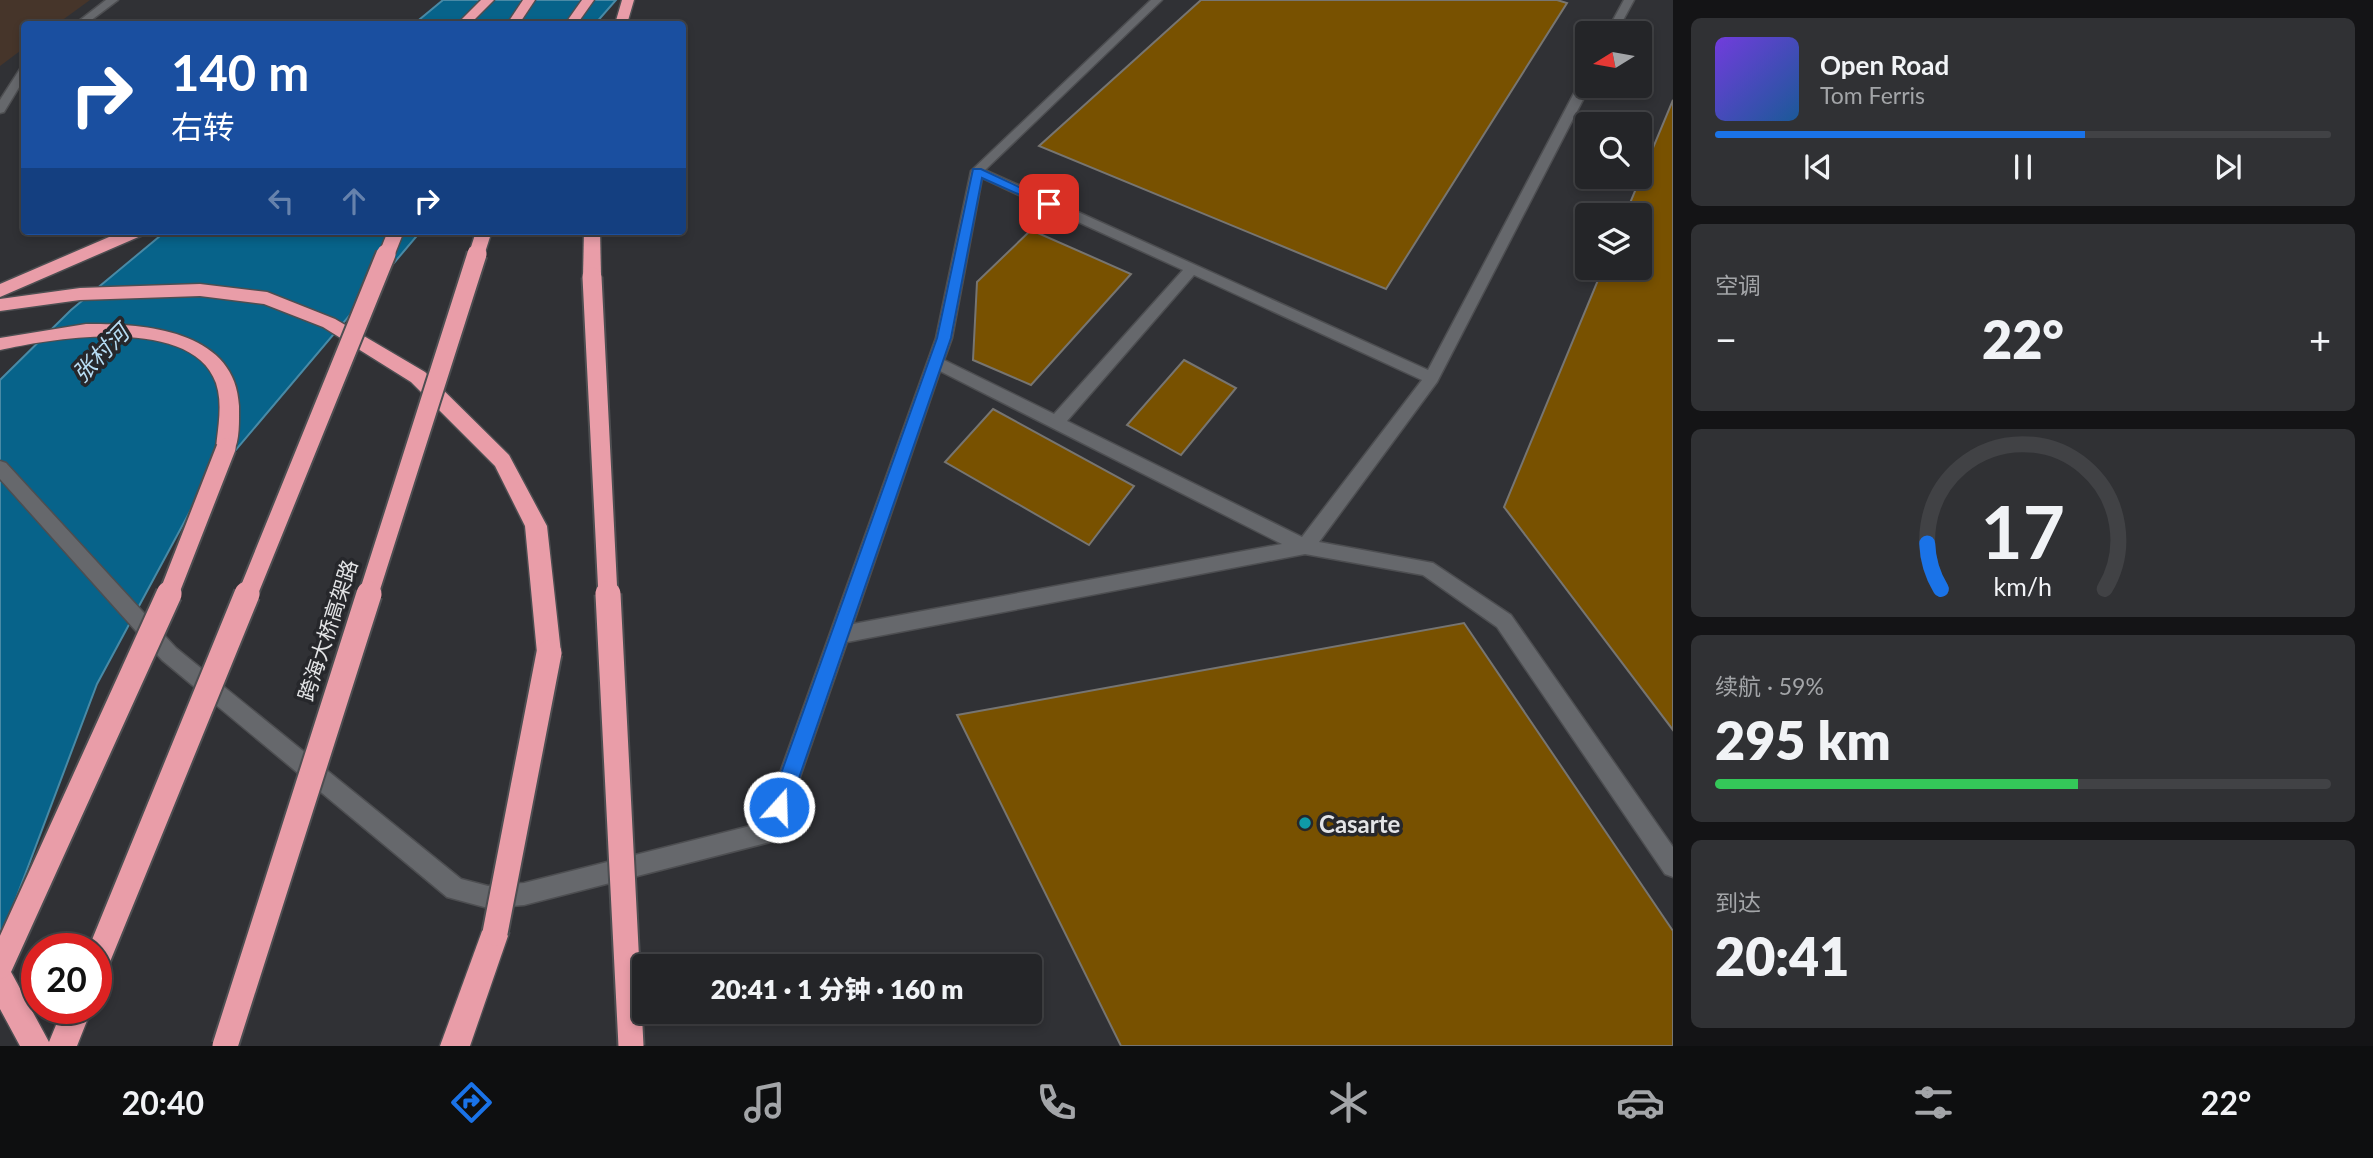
<!DOCTYPE html>
<html lang="zh">
<meta charset="utf-8">
<style>
:root{--surface:#242528;--page:#303134;--text:#f1f3f6;--muted:#a3a5a8;--line:#414245;--accent:#1a73e8}
body{margin:0;font-family:Lato,"Noto Sans SC",sans-serif;background:var(--page);color:var(--text);height:100vh;display:flex;flex-direction:column;font-size:26px;white-space:nowrap}
*{box-sizing:border-box;margin:0}
p{font-size:23px;color:var(--muted)}
.icon{flex:none;width:38px;height:38px;fill:none;stroke:currentColor;stroke-width:2;stroke-linecap:round;stroke-linejoin:round}
.map{position:relative;flex:1;overflow:hidden}
.details{display:flex;flex-direction:column;gap:18px;padding:18px;background:#141416;width:700px}
.details>*{flex:none}
.guide{position:absolute;left:21px;top:21px;width:665px;height:214px;border-radius:7px;box-shadow:0 4px 10px #0003,0 0 0 2px var(--line);background:#1a4fa0;color:#fff;overflow:hidden}
.needle{width:46px;rotate:259deg}
.buttons{position:absolute;left:1575px;top:21px;display:grid;gap:14px}
.buttons a{display:grid;place-items:center;width:77px;height:77px;border-radius:7px;background:var(--surface);box-shadow:0 4px 10px #0003,0 0 0 2px var(--line);font-size:35px}
.speed{position:absolute;left:21px;top:933px;display:flex;gap:14px;font-size:35px;font-weight:700;text-align:center}
.speed>*{display:grid;place-content:center;width:91px;height:91px;border-radius:50%;background:var(--surface);box-shadow:0 4px 10px #0003,0 0 0 2px var(--line);line-height:1}
.speed .limit{border:10px solid #d22;background:#fff;color:#111}
.pin{position:absolute;display:grid;place-items:center;width:60px;height:60px;color:#fff;margin:-30px;border-radius:14px;box-shadow:0 4px 10px #0006}
.me{position:absolute;width:77px;margin:-38px;rotate:20deg;stroke-linejoin:round;filter:drop-shadow(0 0 5px #0008)}
.turn{display:flex;align-items:center;gap:24px;height:147px;padding:0 35px;font-size:32px}
.turn .icon{width:91px;height:91px;stroke-width:2.5}
.turn b{display:block;font-size:49px;line-height:60px}
.lanes{display:flex;align-items:center;height:66px;padding:0 35px;background:#0003;justify-content:center;gap:35px;direction:ltr}
.lanes .off{opacity:.35}
.big{font-size:52px;font-weight:800;line-height:1.1}
.details .card{flex:1;display:flex;flex-direction:column;justify-content:center;gap:10px;min-width:0;padding:0 24px;border-radius:10px;background:var(--page)}
.details .dial{align-items:center;gap:0}
.dial svg{height:182px;overflow:visible;fill:none;stroke:var(--line);stroke-width:7;stroke-linecap:round;text-anchor:middle}
.dial text{fill:var(--text);stroke:none}
.song{display:flex;align-items:center;gap:21px}
.cover{width:84px;height:84px;border-radius:10px;background:linear-gradient(135deg,hsl(260 70% 55%),hsl(210 70% 35%))}
.played{height:7px;border-radius:4px;background:linear-gradient(90deg,var(--accent) 60%,var(--line) 60%)}
.keys{display:flex;justify-content:space-around;direction:ltr}
.heat{display:flex;justify-content:space-between;align-items:center;font-size:38px;direction:ltr}
.charge{height:10px;border-radius:5px;background:linear-gradient(90deg,#34c759 59%,var(--line) 0)}
.trip{position:absolute;left:632px;top:954px;width:410px;height:70px;border-radius:7px;background:var(--surface);box-shadow:0 4px 10px #0003,0 0 0 2px var(--line);font-weight:800;line-height:70px;text-align:center}
.dock{display:flex;height:112px;justify-content:space-around;align-items:center;background:#0e0f10;color:var(--muted)}
.dock .icon{width:49px;height:49px}
.dock .selected{color:var(--accent)}
.dock b{font-size:32px;color:var(--text)}
main{display:flex;flex:1;min-height:0}
.map>svg:first-child{display:block}
</style>
<main>
<div class="map">
<svg width="1673" height="1046" viewBox="0 0 1673 1046">
<rect width="100%" height="100%" fill="#303135"/>
<!-- education -->
<path fill="#46352a" d="M0,0H90L57,24H24V48L0,66Z"/>
<!-- water -->
<g fill="#07638a" stroke="#498aa6" stroke-width="2">
<path d="M443,0H616L595,24H414Z"/>
<path d="M166,231H421L201,491L97,684L0,941V380L71,310Z"/>
</g>
<!-- building -->
<g fill="#785100" stroke="#777571" stroke-width="2">
<path d="M1201,0H1557L1567,3L1386,289L1039,146Z"/>
<path d="M1673,100V730L1504,507L1603,268H1640V215H1625Z"/>
<path d="M1031,230L1131,274L1031,385L973,360L977,282Z"/>
<path d="M1184,360L1236,388L1181,455L1127,425Z"/>
<path d="M993,409L1134,486L1089,545L945,462Z"/>
<path d="M1464,623L1673,931V1046H1121L957,715Z"/>
</g>
<g fill="none" stroke-linecap="round" stroke-linejoin="round">
<defs>
<g id="minor">
<path d="M106,0H118L86,24H75Z"/>
<path d="M1151,0H1162L985,170L1428,370L1581,80L1587,77V86H1590L1437,382L1319,542L1433,563L1511,615L1673,847V877L1665,874L1497,627L1423,575L1305,554L847,642L778,840L524,905L488,908L447,897L162,660L0,479V461L6,463L176,648L461,879L488,886L524,883L762,823L936,338L971,171ZM982,178L1183,270L1054,414L944,360L952,338ZM1194,275L1422,380L1302,537L1067,421ZM940,371L1282,544L853,624Z"/>
<path d="M1624,0H1634L1616,33H1606Z"/>
<path d="M24,68V79L4,112L0,113V100L20,69Z"/>
</g>
<g id="highway">
<path d="M481,0H494L470,24H457Z"/>
<path d="M523,0H535L519,24H507Z"/>
<path d="M582,0H594L577,24H565Z"/>
<path d="M622,0H634L627,24H615Z"/>
<path d="M123,231H145L143,235L0,297V284Z"/>
<path d="M584,231H600L601,277L592,283L583,277Z"/>
<path d="M200,284L267,292L335,319L425,372L509,455L547,526L561,653L557,660L549,663L541,660L537,653L525,526L495,466L411,382L323,327L264,304L200,296L80,300L0,311V299L80,288Z"/>
<path d="M86,324C143,323 236,330 239,406C239,420 240,441 233,453L226,456L219,453L216,448C218,427 223,404 216,383C192,315 52,338 0,350V338Z"/>
<path d="M495,919L505,923L509,933L470,1046H440L485,923Z"/>
<path d="M0,966L10,970L49,1042L63,1008H92L77,1046H20L0,1009Z"/>
</g>
</defs>
<!-- minor casing -->
<use href="#minor" stroke="#4d4e51" stroke-width="3"/>
<!-- highway casing -->
<use href="#highway" stroke="#4d4e51" stroke-width="3"/>
<!-- minor -->
<use href="#minor" fill="#66686c" fill-rule="evenodd"/>
<!-- highway -->
<use href="#highway" fill="#e99da8" fill-rule="evenodd"/>
<defs>
<g id="highway-bridge-far2">
<path d="M386,256L396,231"/>
<path d="M476,256L484,231"/>
</g>
<g id="highway-bridge-far1">
<path d="M592,277L608,596"/>
<path d="M168,596L226,448"/>
<path d="M247,596L386,254"/>
<path d="M368,596L477,254"/>
</g>
<g id="highway-bridge">
<path d="M608,594L631,1046"/>
<path d="M495,933L549,653"/>
<path d="M96,963L247,594"/>
<path d="M0,966L169,594"/>
<path d="M225,1046L369,594"/>
</g>
</defs>
<!-- highway-bridge-far2 casing -->
<use href="#highway-bridge-far2" stroke="#4d4e51" stroke-width="18" stroke-linecap="butt"/>
<!-- highway-bridge-far1 casing -->
<use href="#highway-bridge-far1" stroke="#4d4e51" stroke-width="23" stroke-linecap="butt"/>
<!-- highway-bridge casing -->
<use href="#highway-bridge" stroke="#4d4e51" stroke-width="29" stroke-linecap="butt"/>
<!-- highway-bridge-far2 -->
<use href="#highway-bridge-far2" stroke="#e99da8" stroke-width="15"/>
<!-- highway-bridge-far1 -->
<use href="#highway-bridge-far1" stroke="#e99da8" stroke-width="19"/>
<!-- highway-bridge -->
<use href="#highway-bridge" stroke="#e99da8" stroke-width="25"/>
</g>
<!-- route -->
<path fill="#1a73e8" stroke="#114b97" stroke-width="2" d="M973,169H981L1055,204L1053,206H1045L982,178L951,338L789,807L786,814L779,817L772,814L769,807L937,338Z"/>
<!-- markers -->
<circle fill="#0f9aa8" stroke="#26272b" stroke-width="2.5" cx="1305" cy="823" r="7"/>
<g text-anchor="middle" dominant-baseline="central" stroke-width="7" stroke-linejoin="round" paint-order="stroke">
<!-- street labels -->
<g font-size="21" fill="#e3e4e6" stroke="#26272b">
<text transform="translate(327 630) rotate(-72)">跨海大桥高架路</text>
</g>
<!-- water labels -->
<g font-size="23" font-style="italic" fill="#b7ddf4" stroke="#26272b">
<text transform="translate(100 353) rotate(-46)">张村河</text>
</g>
<!-- near-poi labels -->
<g font-size="24" font-weight="bold" fill="#e3e4e6" stroke="#26272b" text-anchor="start">
<text x="1319" y="823">Casarte</text>
</g>
</g>
</svg>
<div class="buttons">
<a><svg class="needle" viewBox="-14 -14 28 28"><path d="M0-13l5 13h-10z" fill="#e53935"/><path d="M0 13l5-13h-10z" fill="#a3a5a8"/></svg></a>
<a><svg class="icon" aria-label="search" viewBox="0 0 24 24"><circle cx="10" cy="10" r="6"/><path d="M15 15l6 6"/></svg></a>
<a><svg class="icon" aria-label="layers" viewBox="0 0 24 24"><path d="M12 4l9 5-9 5-9-5zM3 14l9 5 9-5"/></svg></a>
</div>
<div class="speed"><div class="limit">20</div></div>
<div class="pin" style="left:1049px;top:204px;background:#d93025"><svg class="icon" aria-label="arrive" viewBox="0 0 24 24"><path d="M6 21V4h12l-3 4 3 4H6"/></svg></div>
<svg class="me" style="left:779px;top:807px" viewBox="-20 -20 40 40"><circle r="17" fill="#1a73e8" stroke="#fff" stroke-width="3"/><path d="M0-11L8 9 0 5-8 9z" fill="#fff"/></svg>
<div class="trip">20:41 · 1 分钟 · 160 m</div>
<div class="guide">
<div class="turn"><svg class="icon" aria-label="right" viewBox="0 0 24 24"><path d="M7 20v-9h11M14 6l5 5-5 5"/></svg><div><b>140 m</b>右转</div></div>
<div class="lanes"><svg class="icon off" aria-label="left" viewBox="0 0 24 24"><path d="M17 20v-9H6M10 6l-5 5 5 5"/></svg><svg class="icon off" aria-label="ahead" viewBox="0 0 24 24"><path d="M12 20V5M6 11l6-6 6 6"/></svg><svg class="icon" aria-label="right" viewBox="0 0 24 24"><path d="M7 20v-9h11M14 6l5 5-5 5"/></svg></div>
</div>
</div>
<section class="details">
<div class="card">
<div class="song"><i class="cover"></i><div><b>Open Road</b><p>Tom Ferris</p></div></div>
<div class="played"></div>
<div class="keys"><svg class="icon" aria-label="previous" viewBox="0 0 24 24"><path d="M18 5L8 12l10 7zM5 5v14"/></svg><svg class="icon" aria-label="pause" viewBox="0 0 24 24"><path d="M8 5v14M16 5v14"/></svg><svg class="icon" aria-label="next" viewBox="0 0 24 24"><path d="M6 5l10 7-10 7zM19 5v14"/></svg></div>
</div>
<div class="card"><p>空调</p>
<div class="heat"><a>−</a><b class="big">22°</b><a>+</a></div>
</div>
<div class="card dial"><svg viewBox="0 0 100 80">
<path d="M14 69A42 42 0 1 1 86 69"/>
<path d="M14 69A42 42 0 0 1 8 49" stroke="#1a73e8"/>
<text x="50" y="56" font-size="32" font-weight="700">17</text>
<text x="50" y="72" font-size="11">km/h</text>
</svg></div>
<div class="card"><p>续航 · 59%</p><b class="big">295 km</b><div class="charge"></div></div>
<div class="card"><p>到达</p><b class="big">20:41</b></div>
</section>
</main>
<nav class="dock">
<b>20:40</b>
<svg class="icon selected" aria-label="directions" viewBox="0 0 24 24"><path d="M12 3l9 9-9 9-9-9zM9 14v-3h6M13 9l2 2-2 2"/></svg>
<svg class="icon" aria-label="music" viewBox="0 0 24 24"><path d="M9 18V5l10-2v13"/><circle cx="6" cy="18" r="3"/><circle cx="16" cy="16" r="3"/></svg>
<svg class="icon" aria-label="phone" viewBox="0 0 24 24"><path d="M5 4h4l2 5-3 2q2 4 5 5l2-3 5 2v4C11 20 4 13 5 4z"/></svg>
<svg class="icon" aria-label="climate" viewBox="0 0 24 24"><path d="M12 3v18M4 7l16 10M4 17L20 7"/></svg>
<svg class="icon" aria-label="car" viewBox="0 0 24 24"><path d="M5 17H2v-5l4-1 3-4h7l3 4 3 1v5h-3M9 17h6M6 11h13"/><circle cx="7" cy="17" r="2"/><circle cx="17" cy="17" r="2"/></svg>
<svg class="icon" aria-label="filters" viewBox="0 0 24 24"><path d="M4 7h16M4 17h16"/><circle cx="9" cy="7" r="2"/><circle cx="15" cy="17" r="2"/></svg>
<b>22°</b>
</nav>
